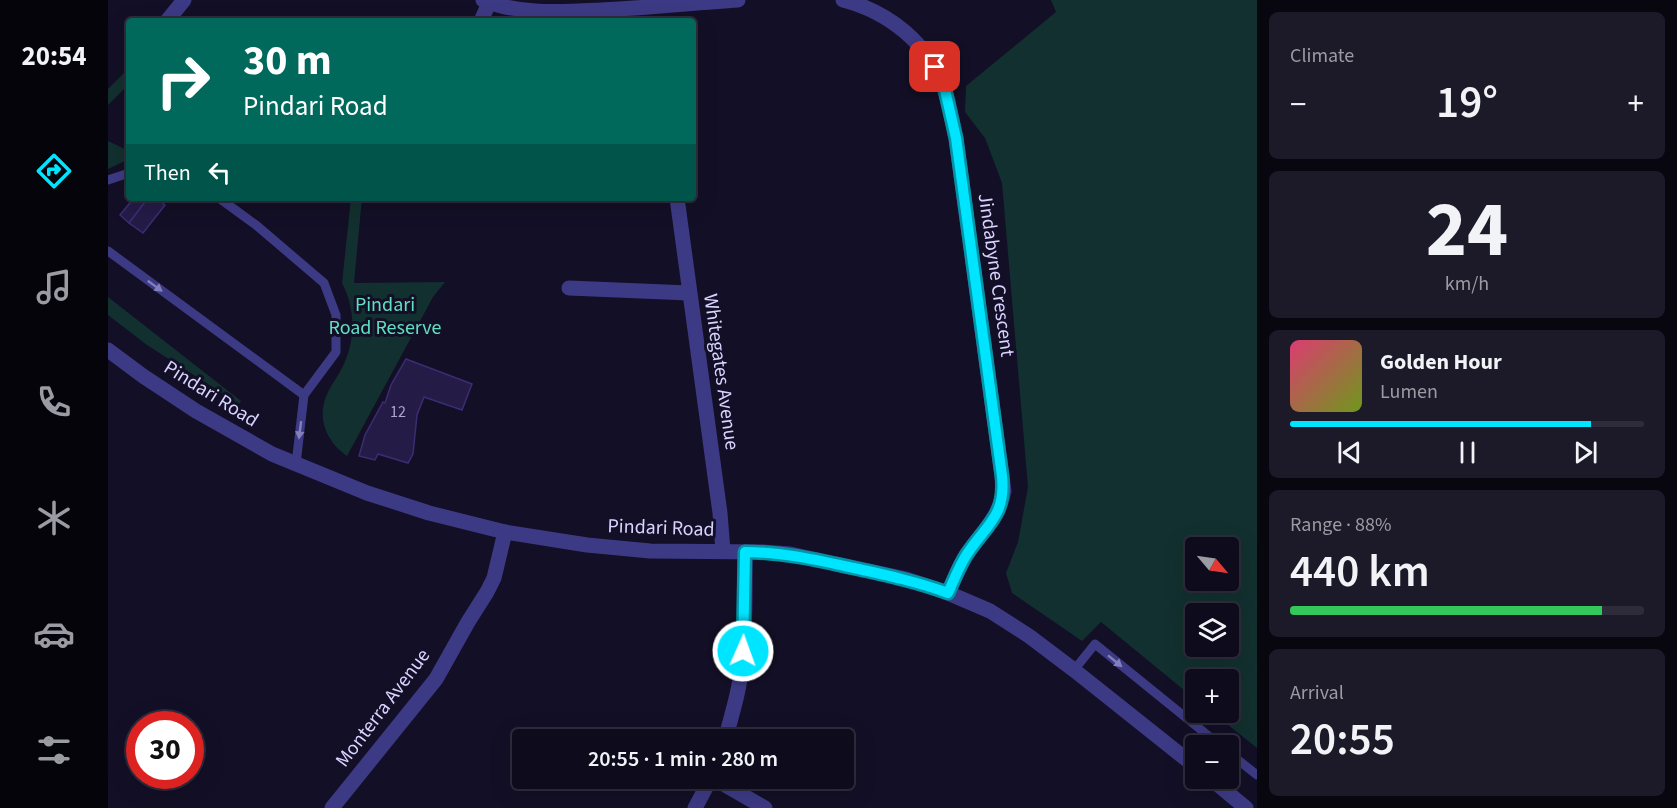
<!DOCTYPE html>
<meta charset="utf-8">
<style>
:root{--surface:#0e0b1c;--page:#1c1929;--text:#f1f3f6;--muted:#9b9ba3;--line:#2e2b3b;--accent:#00e5ff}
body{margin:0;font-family:"Source Sans 3",sans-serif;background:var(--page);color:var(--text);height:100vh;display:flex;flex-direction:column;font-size:22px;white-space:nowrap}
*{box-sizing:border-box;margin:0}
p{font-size:20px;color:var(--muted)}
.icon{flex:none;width:33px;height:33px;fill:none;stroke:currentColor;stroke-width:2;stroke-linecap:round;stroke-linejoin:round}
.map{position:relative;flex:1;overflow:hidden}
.details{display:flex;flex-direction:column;gap:12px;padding:12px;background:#08060f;width:420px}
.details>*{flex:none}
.hud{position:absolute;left:18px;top:18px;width:570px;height:183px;border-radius:6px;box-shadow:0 6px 24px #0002,0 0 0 2px var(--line);background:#00695c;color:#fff;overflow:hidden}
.needle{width:39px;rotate:119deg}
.fabs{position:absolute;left:1077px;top:537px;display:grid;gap:12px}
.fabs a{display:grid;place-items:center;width:54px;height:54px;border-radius:6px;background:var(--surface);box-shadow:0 6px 24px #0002,0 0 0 2px var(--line);font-size:30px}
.speed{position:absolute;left:18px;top:711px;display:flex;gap:12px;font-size:30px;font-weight:700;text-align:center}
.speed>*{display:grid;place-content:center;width:78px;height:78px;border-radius:50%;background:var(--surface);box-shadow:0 6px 24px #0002,0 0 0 2px var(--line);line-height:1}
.speed .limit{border:9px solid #d22;background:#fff;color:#111}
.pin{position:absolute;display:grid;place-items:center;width:51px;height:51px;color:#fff;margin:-26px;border-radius:12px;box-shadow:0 3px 9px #0006}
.me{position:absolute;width:66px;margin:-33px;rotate:2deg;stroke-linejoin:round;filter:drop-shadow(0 0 4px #0008)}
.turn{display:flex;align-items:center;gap:21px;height:126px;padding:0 18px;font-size:27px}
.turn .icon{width:78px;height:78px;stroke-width:2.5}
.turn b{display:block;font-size:42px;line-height:51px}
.then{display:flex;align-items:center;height:57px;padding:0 18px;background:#0003;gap:12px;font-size:22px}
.big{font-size:45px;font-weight:600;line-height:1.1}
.details .card{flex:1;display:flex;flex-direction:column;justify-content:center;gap:9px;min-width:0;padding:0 21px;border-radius:9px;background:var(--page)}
.details .dial{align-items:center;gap:0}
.dial b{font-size:78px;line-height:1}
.song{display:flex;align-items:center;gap:18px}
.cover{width:72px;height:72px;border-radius:9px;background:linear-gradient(135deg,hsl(340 70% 55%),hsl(80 70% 35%))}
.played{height:6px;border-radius:3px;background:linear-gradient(90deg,var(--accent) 85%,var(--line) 85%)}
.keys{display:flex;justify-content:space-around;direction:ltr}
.heat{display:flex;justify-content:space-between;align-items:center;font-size:33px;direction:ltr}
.charge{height:9px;border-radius:4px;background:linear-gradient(90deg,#34c759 88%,var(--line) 0)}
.trip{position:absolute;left:404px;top:729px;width:342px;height:60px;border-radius:6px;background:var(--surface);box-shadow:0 6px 24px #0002,0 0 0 2px var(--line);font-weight:600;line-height:60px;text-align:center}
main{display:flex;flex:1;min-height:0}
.tab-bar{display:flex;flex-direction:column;width:108px;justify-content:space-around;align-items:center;background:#06040b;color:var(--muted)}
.tab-bar .icon{width:42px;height:42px}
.tab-bar .selected{color:var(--accent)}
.tab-bar b{font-size:27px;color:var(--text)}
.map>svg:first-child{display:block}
</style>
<main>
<nav class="tab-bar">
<b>20:54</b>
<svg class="icon selected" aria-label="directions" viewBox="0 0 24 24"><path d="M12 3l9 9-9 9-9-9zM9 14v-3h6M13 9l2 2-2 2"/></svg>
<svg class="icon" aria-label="music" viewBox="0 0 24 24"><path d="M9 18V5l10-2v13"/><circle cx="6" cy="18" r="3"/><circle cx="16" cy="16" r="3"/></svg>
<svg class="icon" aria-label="phone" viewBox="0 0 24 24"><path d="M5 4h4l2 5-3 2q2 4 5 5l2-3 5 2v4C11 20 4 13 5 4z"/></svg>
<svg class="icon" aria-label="climate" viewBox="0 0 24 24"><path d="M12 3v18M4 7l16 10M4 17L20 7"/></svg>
<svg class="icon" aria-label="car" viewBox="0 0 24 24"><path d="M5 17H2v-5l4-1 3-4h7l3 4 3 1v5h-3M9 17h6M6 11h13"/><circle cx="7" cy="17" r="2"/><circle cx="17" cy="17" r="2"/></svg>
<svg class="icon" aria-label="filters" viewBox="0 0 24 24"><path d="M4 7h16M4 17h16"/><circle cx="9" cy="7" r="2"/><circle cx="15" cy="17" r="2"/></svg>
</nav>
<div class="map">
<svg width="1149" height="808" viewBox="0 0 1149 808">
<rect width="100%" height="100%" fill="#130f26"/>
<!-- green -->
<g fill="#12302f" fill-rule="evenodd">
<path d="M943,0H1149V748L1105,713L1120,712V680H1088L1087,699L993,622L974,641L904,593L898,573L910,542L920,487L894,183L877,138L857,112L858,86L948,12ZM1088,548H1120V580H1088ZM1088,614H1120V646H1088Z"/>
<path d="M21,68V84L0,105V89Z"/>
<path d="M0,141L21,151V159L0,169Z"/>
<path d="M243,198H254L246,283L337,282L325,297L239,456C217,441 208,416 220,392C226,380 234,371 238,359C248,334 246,306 234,283Z"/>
<path d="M0,297L133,401L131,404L39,345L0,315Z"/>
</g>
<!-- building -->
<g fill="#241b47" stroke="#3b2d73" stroke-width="1.5">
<path d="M26,198H40L21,223L12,215Z"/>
<path d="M40,198H49L57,205L35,233L21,223Z"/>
<path d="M298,359L364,384L354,410L316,397L309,415L305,454L300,463L270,454L267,460L251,456L257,435L275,402L277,403L283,385Z"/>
<path d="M545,528L557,529V534L545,533Z"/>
</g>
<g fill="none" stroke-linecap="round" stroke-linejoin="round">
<!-- lane -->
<g stroke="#3d3a85" stroke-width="9">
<path d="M0,180L21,173"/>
<path d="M111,198L148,225L216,283L228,315V352L196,395L188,464"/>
<path d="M0,251L196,395"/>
<path d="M966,670L987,644L1113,746"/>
<path d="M1120,752L1149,775"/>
</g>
<!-- street -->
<g stroke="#3d3a85" stroke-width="15">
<path d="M375,0C412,15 453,12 493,10C539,8 584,3 630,0"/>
<path d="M735,0C781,12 820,43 836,88C842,104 844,122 848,139L896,491C891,518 873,533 858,555C851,566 846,580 840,593"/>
<path d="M59,21L76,0"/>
<path d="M373,21L381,3"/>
<path d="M569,198L612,513L615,551"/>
<path d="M461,288L581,293"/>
<path d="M0,350L35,376L88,411L164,454L259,493L321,513L397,532L479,545L542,551L655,552L682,554L798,579L840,593L882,611L921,636L966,670L1088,767"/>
<path d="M617,740C624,714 632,689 634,663C638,626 637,589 637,552"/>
<path d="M605,778L657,808"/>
<path d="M1102,778L1138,808"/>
<path d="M224,808L328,679L360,622L379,592L386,578L397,532"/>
<path d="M587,808L603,778"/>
</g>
</g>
<!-- one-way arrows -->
<defs><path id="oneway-solid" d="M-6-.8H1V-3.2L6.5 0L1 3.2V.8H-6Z" transform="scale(1.5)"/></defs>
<g fill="#837fbc">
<use href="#oneway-solid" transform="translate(47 286) rotate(36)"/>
<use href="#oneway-solid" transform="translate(192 430) rotate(97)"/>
<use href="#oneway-solid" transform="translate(1007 661) rotate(39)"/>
</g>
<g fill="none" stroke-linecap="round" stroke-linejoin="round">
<defs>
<path id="route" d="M635,651L637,552C675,552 709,560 746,568C778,575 810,582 840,593C846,580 851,566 859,554C879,524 898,516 894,476L848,138L837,90L827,67"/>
</defs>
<!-- route casing -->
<use href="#route" stroke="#0095a6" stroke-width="15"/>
<!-- route -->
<use href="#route" stroke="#00e5ff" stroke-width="10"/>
</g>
<g text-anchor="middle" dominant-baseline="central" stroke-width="6" stroke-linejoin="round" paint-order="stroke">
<!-- number labels -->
<g font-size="16" fill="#aca6d1">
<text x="290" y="412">12</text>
</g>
<!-- street labels -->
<g font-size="20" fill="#d9d4ff" stroke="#130f26">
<text transform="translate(888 275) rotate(82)">Jindabyne Crescent</text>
<text transform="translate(613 372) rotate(82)">Whitegates Avenue</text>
<text transform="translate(103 394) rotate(32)">Pindari Road</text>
<text transform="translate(553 528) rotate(2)">Pindari Road</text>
<text transform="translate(275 708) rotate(-53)">Monterra Avenue</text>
</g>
<!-- park labels -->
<g font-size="20" fill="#5fe0c0" stroke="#130f26">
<text x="277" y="305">Pindari<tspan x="277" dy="23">Road Reserve</tspan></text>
</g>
</g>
</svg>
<div class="fabs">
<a><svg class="needle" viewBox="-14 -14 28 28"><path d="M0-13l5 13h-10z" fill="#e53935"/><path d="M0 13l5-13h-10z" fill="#9b9ba3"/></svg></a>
<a><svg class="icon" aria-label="layers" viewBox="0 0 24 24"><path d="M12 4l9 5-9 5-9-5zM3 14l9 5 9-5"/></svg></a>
<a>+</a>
<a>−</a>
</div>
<div class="speed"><div class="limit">30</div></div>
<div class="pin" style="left:827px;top:67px;background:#d93025"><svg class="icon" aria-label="arrive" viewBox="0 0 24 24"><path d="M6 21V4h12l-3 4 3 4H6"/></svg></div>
<svg class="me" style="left:635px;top:651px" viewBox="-20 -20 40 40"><circle r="17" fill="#00e5ff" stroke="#fff" stroke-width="3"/><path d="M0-11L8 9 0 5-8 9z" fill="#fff"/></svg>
<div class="trip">20:55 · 1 min · 280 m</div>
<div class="hud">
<div class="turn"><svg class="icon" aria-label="right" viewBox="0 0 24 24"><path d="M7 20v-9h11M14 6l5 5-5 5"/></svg><div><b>30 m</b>Pindari Road</div></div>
<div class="then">Then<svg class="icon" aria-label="left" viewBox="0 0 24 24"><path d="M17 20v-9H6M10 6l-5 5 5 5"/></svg></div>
</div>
</div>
<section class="details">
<div class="card"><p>Climate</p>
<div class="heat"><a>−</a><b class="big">19°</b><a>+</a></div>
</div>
<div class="card dial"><b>24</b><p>km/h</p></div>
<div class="card">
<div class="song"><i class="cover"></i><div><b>Golden Hour</b><p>Lumen</p></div></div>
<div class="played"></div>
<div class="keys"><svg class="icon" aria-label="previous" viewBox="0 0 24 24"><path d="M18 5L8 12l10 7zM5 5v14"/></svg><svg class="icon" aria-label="pause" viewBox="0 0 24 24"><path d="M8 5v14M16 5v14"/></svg><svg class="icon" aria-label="next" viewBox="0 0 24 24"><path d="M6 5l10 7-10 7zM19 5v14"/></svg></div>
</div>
<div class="card"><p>Range · 88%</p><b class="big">440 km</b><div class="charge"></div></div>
<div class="card"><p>Arrival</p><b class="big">20:55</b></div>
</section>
</main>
